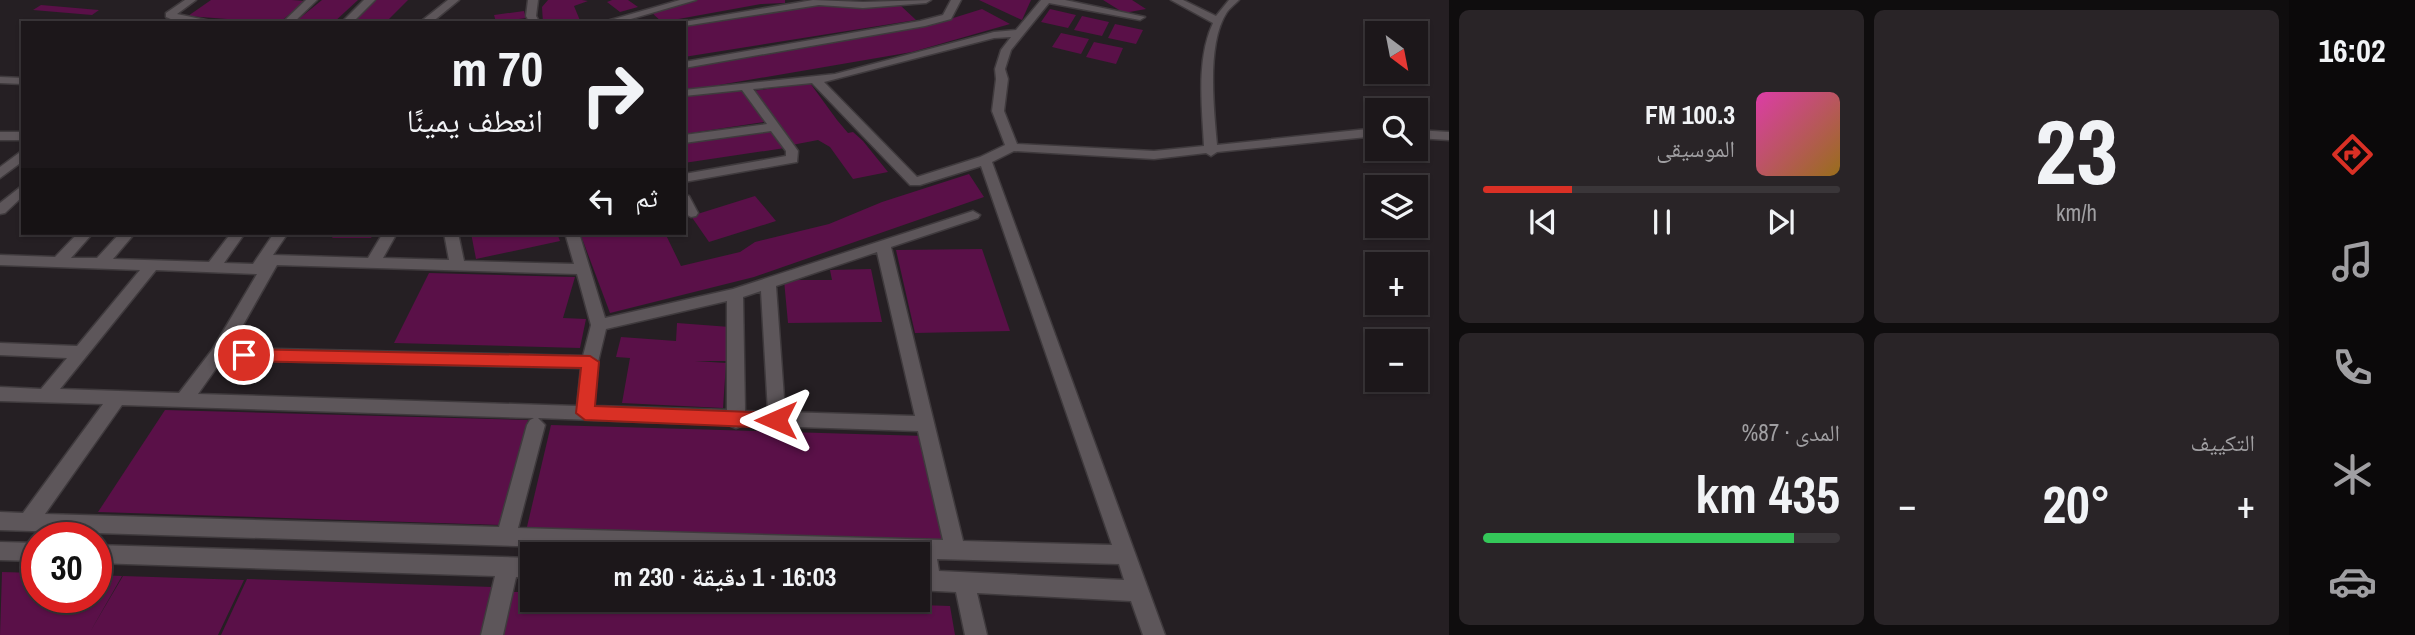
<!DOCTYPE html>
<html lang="ar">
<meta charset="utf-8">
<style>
:root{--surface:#1c171a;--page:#292427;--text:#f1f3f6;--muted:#a09fa2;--line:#3a3639;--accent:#d93025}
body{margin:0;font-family:"Archivo Narrow","Noto Naskh Arabic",sans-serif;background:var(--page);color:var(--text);direction:rtl;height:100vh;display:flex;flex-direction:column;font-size:26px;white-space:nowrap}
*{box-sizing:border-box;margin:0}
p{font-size:23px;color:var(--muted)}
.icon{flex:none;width:38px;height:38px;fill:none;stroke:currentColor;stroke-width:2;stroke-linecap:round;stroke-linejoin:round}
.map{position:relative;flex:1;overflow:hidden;direction:ltr}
.details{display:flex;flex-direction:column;gap:10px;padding:10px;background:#0f0d0e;width:840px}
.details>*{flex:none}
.hud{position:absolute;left:21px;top:21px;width:665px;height:214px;border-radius:0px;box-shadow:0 2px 5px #0004,0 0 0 2px var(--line);direction:rtl;background:#1c171a;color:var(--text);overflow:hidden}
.needle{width:46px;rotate:148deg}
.buttons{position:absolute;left:1365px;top:21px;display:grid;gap:14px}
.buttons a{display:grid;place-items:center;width:63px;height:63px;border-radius:0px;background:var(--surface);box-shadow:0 2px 5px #0004,0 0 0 2px var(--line);font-size:35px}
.speed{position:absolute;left:21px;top:522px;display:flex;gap:14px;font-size:35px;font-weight:700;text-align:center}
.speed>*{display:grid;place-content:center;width:91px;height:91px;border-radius:50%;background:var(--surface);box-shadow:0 2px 5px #0004,0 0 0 2px var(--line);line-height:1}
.speed .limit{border:10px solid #d22;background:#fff;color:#111}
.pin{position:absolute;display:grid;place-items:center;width:60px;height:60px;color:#fff;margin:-30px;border:4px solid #fff;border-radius:50%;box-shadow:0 2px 7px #0007}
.me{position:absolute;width:77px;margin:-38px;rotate:270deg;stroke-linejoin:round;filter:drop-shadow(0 0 5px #0008)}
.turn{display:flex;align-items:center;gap:24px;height:147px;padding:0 28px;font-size:32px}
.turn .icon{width:91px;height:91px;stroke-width:2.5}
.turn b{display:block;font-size:49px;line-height:60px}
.then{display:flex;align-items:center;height:66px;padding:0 28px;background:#0003;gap:14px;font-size:26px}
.big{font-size:52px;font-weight:700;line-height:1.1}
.details .widget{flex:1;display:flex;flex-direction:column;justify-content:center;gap:10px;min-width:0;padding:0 24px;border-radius:10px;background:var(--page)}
.details .dial{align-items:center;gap:0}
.dial b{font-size:91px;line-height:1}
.song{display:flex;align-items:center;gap:21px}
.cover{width:84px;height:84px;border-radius:10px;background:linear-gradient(135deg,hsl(320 70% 55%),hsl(40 70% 35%))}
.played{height:7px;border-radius:4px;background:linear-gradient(90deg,var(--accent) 25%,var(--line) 25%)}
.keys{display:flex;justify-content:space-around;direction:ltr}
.heat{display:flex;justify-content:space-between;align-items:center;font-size:38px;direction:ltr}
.charge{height:10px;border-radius:5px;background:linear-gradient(90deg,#34c759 87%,var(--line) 0)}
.details .tiles{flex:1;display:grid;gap:10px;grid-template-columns:repeat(2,1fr)}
.trip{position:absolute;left:520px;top:542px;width:410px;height:70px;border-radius:0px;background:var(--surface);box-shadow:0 2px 5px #0004,0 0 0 2px var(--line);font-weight:700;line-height:70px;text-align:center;direction:rtl}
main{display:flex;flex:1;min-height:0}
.tabs{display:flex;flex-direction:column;width:126px;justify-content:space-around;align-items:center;background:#0b090a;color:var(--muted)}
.tabs .icon{width:49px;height:49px}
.tabs .current{color:var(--accent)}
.tabs b{font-size:32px;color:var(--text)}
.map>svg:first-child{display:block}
</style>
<main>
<nav class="tabs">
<b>16:02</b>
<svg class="icon current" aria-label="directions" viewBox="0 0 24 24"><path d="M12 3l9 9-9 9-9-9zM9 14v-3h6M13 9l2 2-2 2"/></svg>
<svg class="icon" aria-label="music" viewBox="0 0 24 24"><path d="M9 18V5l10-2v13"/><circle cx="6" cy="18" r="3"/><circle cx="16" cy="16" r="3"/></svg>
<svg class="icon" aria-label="phone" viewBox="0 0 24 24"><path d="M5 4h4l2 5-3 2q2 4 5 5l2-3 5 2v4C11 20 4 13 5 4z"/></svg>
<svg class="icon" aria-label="climate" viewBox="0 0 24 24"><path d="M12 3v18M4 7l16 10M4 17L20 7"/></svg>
<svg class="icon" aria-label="car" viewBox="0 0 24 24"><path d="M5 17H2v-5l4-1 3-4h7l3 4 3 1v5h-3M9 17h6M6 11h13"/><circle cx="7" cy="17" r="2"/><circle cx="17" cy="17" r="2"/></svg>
</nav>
<section class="details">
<div class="tiles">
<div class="widget dial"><b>23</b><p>km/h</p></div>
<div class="widget">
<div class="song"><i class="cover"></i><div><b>100.3 FM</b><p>الموسيقى</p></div></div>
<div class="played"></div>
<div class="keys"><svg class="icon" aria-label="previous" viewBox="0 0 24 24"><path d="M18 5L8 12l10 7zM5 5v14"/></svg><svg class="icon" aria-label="pause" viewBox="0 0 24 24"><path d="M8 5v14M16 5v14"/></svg><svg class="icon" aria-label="next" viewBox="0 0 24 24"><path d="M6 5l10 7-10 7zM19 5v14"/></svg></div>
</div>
<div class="widget"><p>التكييف</p>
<div class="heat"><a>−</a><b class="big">20°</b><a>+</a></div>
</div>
<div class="widget"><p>المدى · 87%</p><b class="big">435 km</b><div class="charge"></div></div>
</div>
</section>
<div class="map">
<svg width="1449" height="635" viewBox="0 0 1449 635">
<rect width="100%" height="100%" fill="#251f23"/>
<!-- building -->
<g fill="#5a1048">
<path d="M211,0H292L305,1L279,23L188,16Z"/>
<path d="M322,0H358L333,23L295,22Z"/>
<path d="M374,0H408L385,23H351Z"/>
<path d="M548,0H582L588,1L574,6L581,23H543L542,7Z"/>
<path d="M612,0H628L638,7L620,12L607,2Z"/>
<path d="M696,0H785V3L761,4L662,22L652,13Z"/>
<path d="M979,0H1031L1022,20Z"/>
<path d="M1103,0H1132L1146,9L1124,13Z"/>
<path d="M822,4L852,7L900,5L916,20L684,57V25Z"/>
<path d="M41,5L99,10L92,15L33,10Z"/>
<path d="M982,9L1010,24L912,52L684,91V68L931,25Z"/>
<path d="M1050,9L1076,15L1068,28L1041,22Z"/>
<path d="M524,11L526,18L496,22L494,15Z"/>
<path d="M1082,16L1109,22L1102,36L1074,30Z"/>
<path d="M1115,24L1143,30L1136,44L1108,38Z"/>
<path d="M1061,33L1089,39L1081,54L1052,47Z"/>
<path d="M1094,42L1123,48L1116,64L1086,57Z"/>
<path d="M810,83L837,120L848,133L853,132L863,141L888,172L853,179L830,147L818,140L792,145L753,91Z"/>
<path d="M741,88L764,122L684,134V95Z"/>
<path d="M773,130L785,148L684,163V141Z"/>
<path d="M969,174L984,197L754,277L610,313L580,233H665L681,266L740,252L755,242L829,224L882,202Z"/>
<path d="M755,196L776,221L709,242L691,216Z"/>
<path d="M335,233H374L371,238H332Z"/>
<path d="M471,233H557L560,241L476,259Z"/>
<path d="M982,249L1010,331L915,333L896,250Z"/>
<path d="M871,269L882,322L788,323L784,280H832L830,270Z"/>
<path d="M429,273L575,277L563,318L586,319L580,348L394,343Z"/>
<path d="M677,323L730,327L727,361H695L726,363L723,408L622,403L630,358L616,357L621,337L676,341Z"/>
<path d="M165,410L528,420L501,525L98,512Z"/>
<path d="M551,425L925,436L943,544L526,531Z"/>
<path d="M2,572L37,573V597H96V575L122,576L90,632L123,576L244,580L218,635H0Z"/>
<path d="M247,579L493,587L481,635H221Z"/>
<path d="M509,592H532V600H770L950,606L955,635H499Z"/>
</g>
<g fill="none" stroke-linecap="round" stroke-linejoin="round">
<defs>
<g id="minor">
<path d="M185,0H196L177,14L220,23H180L166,17V13Z"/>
<path d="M306,0H317L293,23H282Z"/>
<path d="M364,0H375L352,23H341Z"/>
<path d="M448,0H459L431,23H419Z"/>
<path d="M528,0H538L536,16L540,23H530L526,16Z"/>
<path d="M680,0H696L617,23H600Z"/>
<path d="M813,0L863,2L931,0L926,3L863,8L819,5L684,26V23H677Z"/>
<path d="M951,0H961L951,19L925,26L684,68V62L920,21L943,15Z"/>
<path d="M1041,0H1065L1145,17L1140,20L1049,3L1011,50L1005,69L1008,79L1004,111L1017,144L1154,151L1204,146C1202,107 1196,59 1213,23L1171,0H1183L1216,16L1229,0H1239C1235,4 1230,8 1227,12C1206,44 1214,109 1217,145L1377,128V136L1217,152L1211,156L1206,153L1154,159L1014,151L992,162L1165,635H1143L1131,601L977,593L987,635H965L956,592L917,590V555H812L0,530V512L23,513L103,404L0,401V387L41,389L67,358L0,355V343L77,346L140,270L0,265V255L55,257L78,233H93L71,258H97L120,233H135L113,259L209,262L231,233H245L224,263L253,264L274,233H288L273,255L368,258L383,233H397L383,258L449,260L444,233H458L464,261L574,264L565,233H579L605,318L733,289L973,211L980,215L978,218L891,247L963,541L1112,545L981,166L920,185H910L812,83L753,89L798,151L797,162L684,182V174L786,156V151L771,131L684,143V135L767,124L742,90L684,96V90L835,74L994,32L1016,30ZM1011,37L1001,50L995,69L996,79L992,111L1005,145L980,157L917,177L824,82L994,38ZM877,252L915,416L785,412L776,286ZM277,265L577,274L591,325L583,356L230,348ZM156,270L257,274L212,350L179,393L60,389ZM761,291L768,412L745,411L743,297ZM727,301V410L594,406L598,362L606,329ZM222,360L581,368L577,406L198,394ZM122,405L534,418L530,420L527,425L499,527L45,514ZM538,418L729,425L736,428L743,425L918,431L943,540L518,528L545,425ZM937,559L1119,564L1124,580L939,571Z"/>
<path d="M0,77L23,78V84L0,83Z"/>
<path d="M1416,130L1449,132V140L1416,138Z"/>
<rect x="0" y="132" width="23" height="8"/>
<path d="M23,150V161L0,178V167Z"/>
<path d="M23,185V196L5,213L0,214V203Z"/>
<path d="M684,195L689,196L698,213L696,216L691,217L684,213Z"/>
<path d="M0,542L37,543V561L0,560Z"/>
<path d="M96,545L532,558V578L516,577L503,635H481L495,576L96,563Z"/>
</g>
</defs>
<!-- minor casing -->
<use href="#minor" stroke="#3f3a3d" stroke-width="3"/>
<!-- minor -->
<use href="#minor" fill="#5d565a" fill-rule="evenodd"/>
</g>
<!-- route -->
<path fill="#d93025" stroke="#8d1f18" stroke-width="2" d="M244,349L590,356L599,362L595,406L776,413L785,420L776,428L585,420L576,413L581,368L244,361L236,355Z"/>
</svg>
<div class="buttons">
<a><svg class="needle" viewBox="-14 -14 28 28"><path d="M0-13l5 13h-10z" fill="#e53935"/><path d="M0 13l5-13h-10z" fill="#a09fa2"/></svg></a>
<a><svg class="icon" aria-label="search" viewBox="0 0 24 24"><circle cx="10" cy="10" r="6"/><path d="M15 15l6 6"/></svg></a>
<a><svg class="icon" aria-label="layers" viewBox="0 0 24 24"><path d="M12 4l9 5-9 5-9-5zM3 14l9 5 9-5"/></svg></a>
<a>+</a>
<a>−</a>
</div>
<div class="speed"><div class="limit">30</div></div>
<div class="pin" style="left:244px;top:355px;background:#d93025"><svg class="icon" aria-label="arrive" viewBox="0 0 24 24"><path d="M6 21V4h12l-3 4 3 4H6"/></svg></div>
<svg class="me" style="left:776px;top:420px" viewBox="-20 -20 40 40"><path d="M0-17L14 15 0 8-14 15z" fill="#d93025" stroke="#fff" stroke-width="4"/></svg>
<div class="trip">16:03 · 1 دقيقة · 230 m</div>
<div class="hud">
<div class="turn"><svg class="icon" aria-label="right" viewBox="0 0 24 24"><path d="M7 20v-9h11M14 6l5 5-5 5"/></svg><div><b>70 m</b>انعطف يمينًا</div></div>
<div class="then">ثم<svg class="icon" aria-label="left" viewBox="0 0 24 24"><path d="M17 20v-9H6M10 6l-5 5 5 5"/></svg></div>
</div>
</div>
</main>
